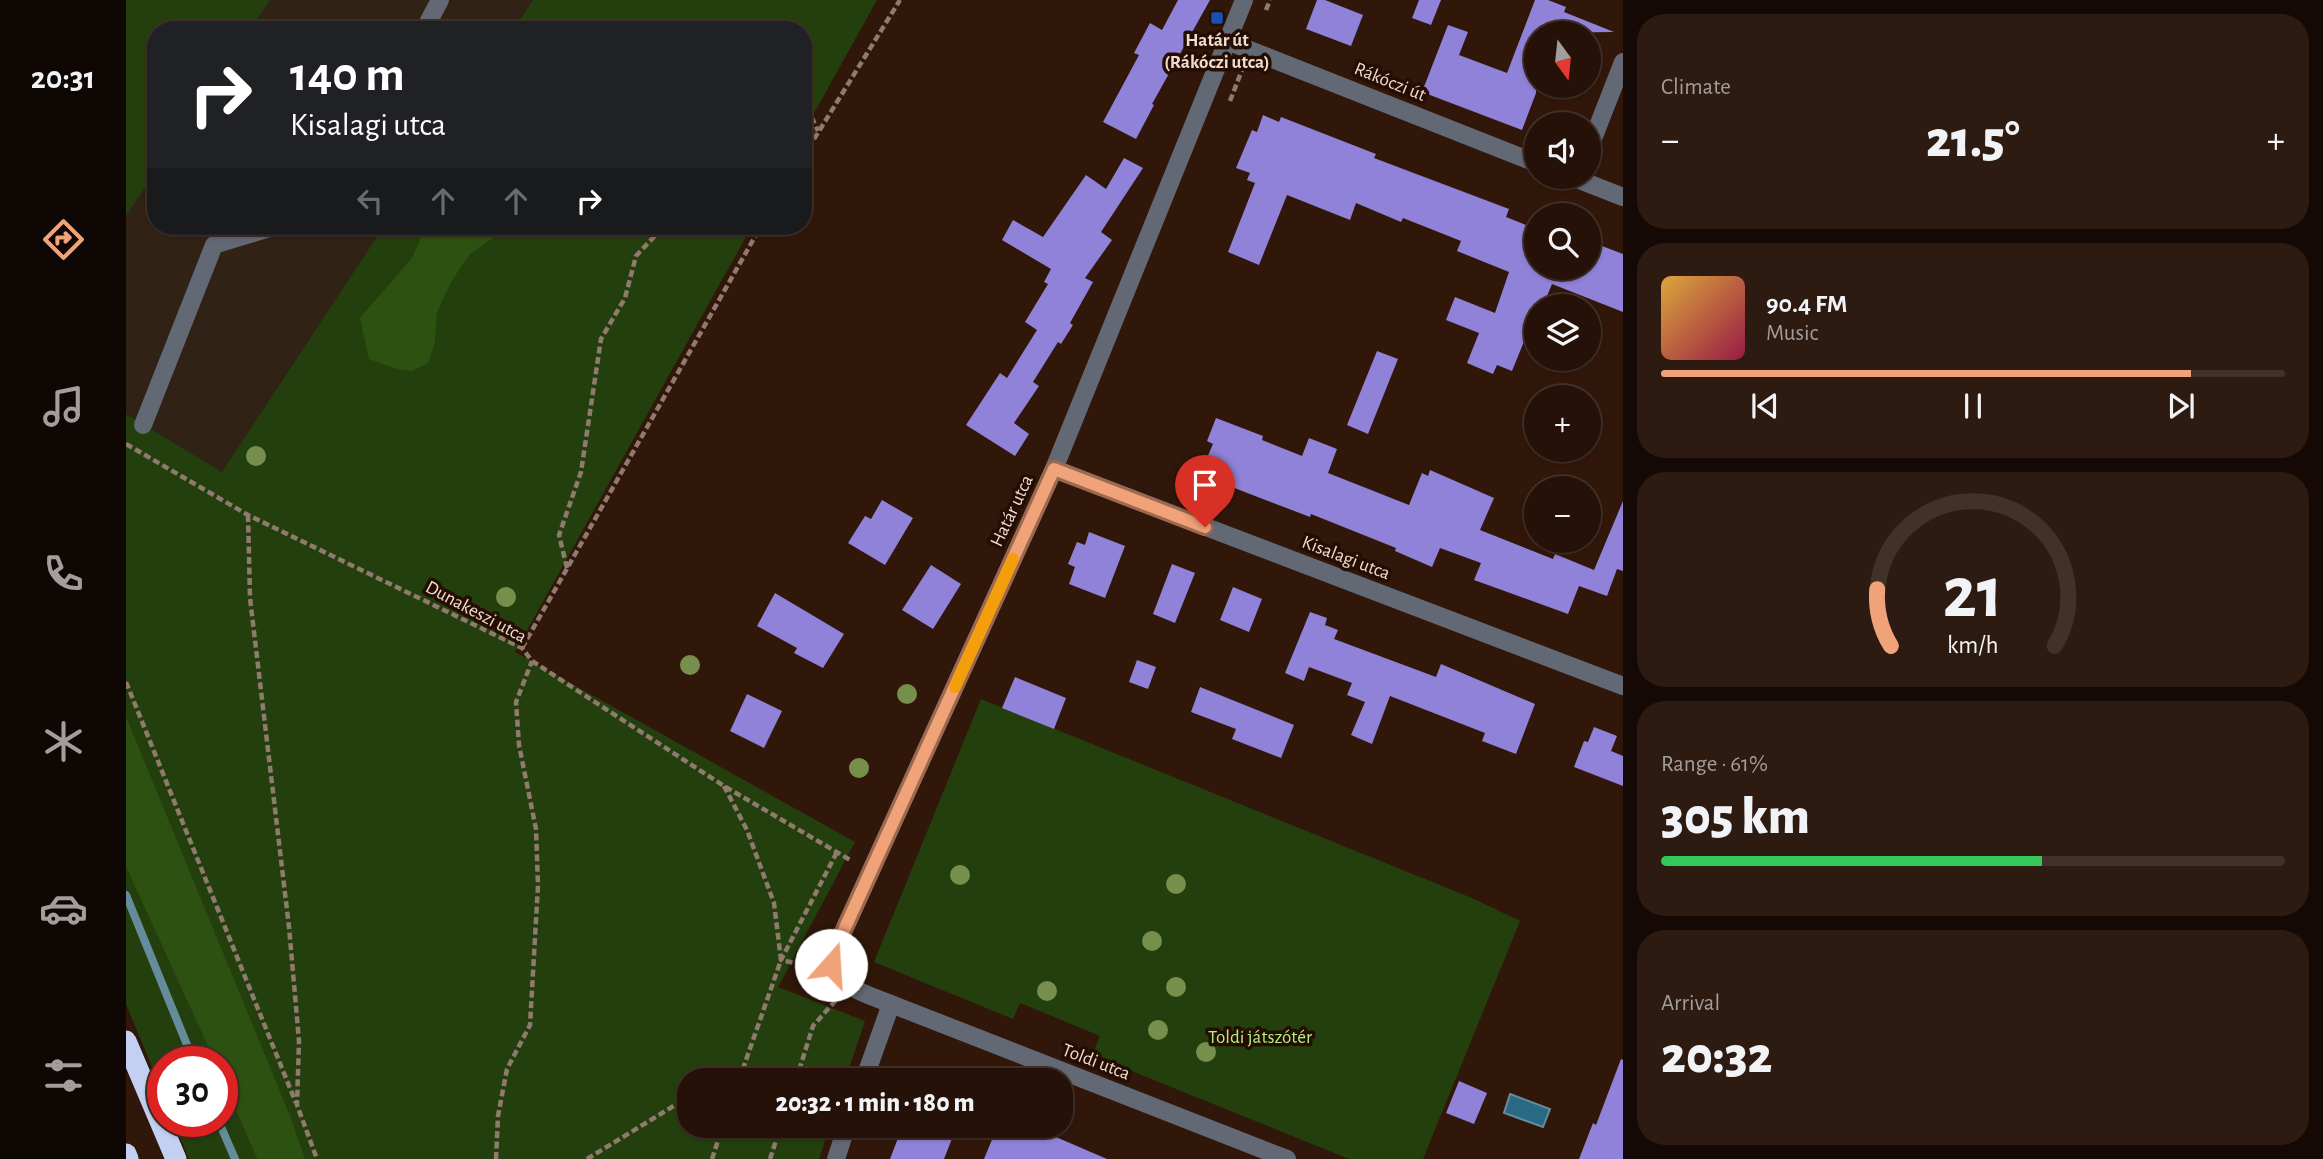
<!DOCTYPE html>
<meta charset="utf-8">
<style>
:root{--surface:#251107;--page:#2d1a11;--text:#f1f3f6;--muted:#a39d9b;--line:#423128;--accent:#f0a279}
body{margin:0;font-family:"Alegreya Sans",sans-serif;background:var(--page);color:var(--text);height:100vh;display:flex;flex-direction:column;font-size:26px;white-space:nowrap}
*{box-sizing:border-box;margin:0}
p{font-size:23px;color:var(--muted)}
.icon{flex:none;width:38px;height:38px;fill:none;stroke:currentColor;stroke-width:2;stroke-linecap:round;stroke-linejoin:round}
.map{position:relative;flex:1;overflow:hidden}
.panel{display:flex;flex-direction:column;gap:14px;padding:14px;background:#140904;width:700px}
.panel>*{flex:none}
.banner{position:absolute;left:21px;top:21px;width:665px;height:214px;border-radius:28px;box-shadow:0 2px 5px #0004,0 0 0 2px var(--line);background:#202124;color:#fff;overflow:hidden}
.needle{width:46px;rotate:165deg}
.buttons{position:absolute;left:1398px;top:21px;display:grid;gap:14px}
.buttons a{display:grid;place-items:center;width:77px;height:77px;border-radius:50%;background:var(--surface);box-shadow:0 2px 5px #0004,0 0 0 2px var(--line);font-size:35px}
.speed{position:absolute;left:21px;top:1046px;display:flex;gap:14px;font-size:35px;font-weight:700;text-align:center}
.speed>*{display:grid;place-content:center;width:91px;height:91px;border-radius:50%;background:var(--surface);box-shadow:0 2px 5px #0004,0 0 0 2px var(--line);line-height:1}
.speed .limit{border:10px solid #d22;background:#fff;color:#111}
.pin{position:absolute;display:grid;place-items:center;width:60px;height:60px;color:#fff;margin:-72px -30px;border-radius:50% 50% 50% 0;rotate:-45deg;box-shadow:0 0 7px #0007}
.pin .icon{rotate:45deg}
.me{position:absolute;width:77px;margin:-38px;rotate:19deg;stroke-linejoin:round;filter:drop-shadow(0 0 5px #0008)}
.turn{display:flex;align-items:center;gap:24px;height:147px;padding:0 28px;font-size:32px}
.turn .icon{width:91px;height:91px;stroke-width:2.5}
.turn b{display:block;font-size:49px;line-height:60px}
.lanes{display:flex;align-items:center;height:66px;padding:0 28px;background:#0003;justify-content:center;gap:35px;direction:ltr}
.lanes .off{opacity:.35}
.big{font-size:52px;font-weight:800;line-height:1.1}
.panel .widget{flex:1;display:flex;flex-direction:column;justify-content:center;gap:10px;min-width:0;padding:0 24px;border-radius:28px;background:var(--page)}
.panel .dial{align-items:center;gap:0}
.dial svg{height:182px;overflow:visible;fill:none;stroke:var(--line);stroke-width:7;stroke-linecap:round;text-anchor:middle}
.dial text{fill:var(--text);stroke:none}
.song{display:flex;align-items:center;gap:21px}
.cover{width:84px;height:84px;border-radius:10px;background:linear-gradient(135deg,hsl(40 70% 55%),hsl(340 70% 35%))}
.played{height:7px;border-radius:4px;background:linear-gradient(90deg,var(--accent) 85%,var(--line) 85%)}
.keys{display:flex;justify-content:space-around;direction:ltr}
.heat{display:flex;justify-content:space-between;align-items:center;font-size:38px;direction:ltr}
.charge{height:10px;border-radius:5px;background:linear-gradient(90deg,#34c759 61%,var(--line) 0)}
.trip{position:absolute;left:551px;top:1068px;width:396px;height:70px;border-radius:28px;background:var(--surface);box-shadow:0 2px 5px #0004,0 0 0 2px var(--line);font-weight:800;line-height:70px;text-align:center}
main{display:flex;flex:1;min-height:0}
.tabs{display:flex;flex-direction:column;width:126px;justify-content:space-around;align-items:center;background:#0f0703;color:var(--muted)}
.tabs .icon{width:49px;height:49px}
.tabs .active{color:var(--accent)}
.tabs b{font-size:32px;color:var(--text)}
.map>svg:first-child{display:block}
</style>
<main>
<nav class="tabs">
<b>20:31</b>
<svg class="icon active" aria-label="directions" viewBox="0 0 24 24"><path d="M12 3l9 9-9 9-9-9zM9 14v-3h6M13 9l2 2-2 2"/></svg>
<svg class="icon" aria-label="music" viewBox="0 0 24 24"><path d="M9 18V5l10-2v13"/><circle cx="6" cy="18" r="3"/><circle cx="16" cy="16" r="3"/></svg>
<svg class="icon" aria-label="phone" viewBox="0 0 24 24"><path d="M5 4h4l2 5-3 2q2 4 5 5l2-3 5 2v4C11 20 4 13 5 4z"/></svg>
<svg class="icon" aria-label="climate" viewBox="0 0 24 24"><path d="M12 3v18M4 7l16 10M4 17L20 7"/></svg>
<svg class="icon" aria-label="car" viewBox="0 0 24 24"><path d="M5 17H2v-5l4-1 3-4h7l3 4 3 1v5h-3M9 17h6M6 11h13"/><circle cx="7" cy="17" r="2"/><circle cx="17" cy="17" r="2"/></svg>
<svg class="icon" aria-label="filters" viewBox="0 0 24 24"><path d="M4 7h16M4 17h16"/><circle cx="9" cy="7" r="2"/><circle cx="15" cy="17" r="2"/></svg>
</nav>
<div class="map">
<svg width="1497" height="1159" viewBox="0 0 1497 1159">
<rect width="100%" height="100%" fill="#311709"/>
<!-- industrial -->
<g fill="#302316">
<path d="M144,0H407L387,30H124Z"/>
<path d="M30,171V226H258L96,473L0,414V216Z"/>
</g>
<!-- green -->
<g fill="#243f0e">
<path d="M0,0H144L124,30H30V171L0,216Z"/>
<path d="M407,0H751L677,133V30H387Z"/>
<path d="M258,226H626L389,652L729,842L652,987L739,1021L719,1080H564V1125H704L693,1159H179L163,1116L0,716V414L96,472Z"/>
<path d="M855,699L1346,898L1394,921L1297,1159H1223L966,1055L974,1036L894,1003L887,1019L748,962Z"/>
<path d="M0,867L89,1062H37V1094L0,1004Z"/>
<path d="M96,1078L131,1159H63L48,1122H96Z"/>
</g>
<!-- forest -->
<g fill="#2d5110">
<path d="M300,226H383L343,255L325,282L311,312L309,342L302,363L286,371L271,369L243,359L234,318L286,258Z"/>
<path d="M0,716L164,1116L179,1159H131L96,1078V1062H89L0,867Z"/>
</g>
<!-- water -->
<path fill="#2a6983" stroke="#658c9b" stroke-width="2" d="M1384,1094L1424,1109L1417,1127L1378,1113Z"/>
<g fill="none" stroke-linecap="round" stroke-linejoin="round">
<!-- stream -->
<g stroke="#658c9b" stroke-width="8">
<path d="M0,895L68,1062"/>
<path d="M93,1122L109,1159"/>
</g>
</g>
<!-- building -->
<g fill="#9082d8">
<path d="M1052,0H1084L1026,104L1028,105L1010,139L977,122L1013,55L1008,53L1024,23L1036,30Z"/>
<path d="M1191,0H1199L1237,15L1225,46L1180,29Z"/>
<path d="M1293,0H1315L1305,25L1286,18Z"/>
<path d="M1409,0H1422L1440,7L1438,12L1488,32L1410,33V93L1396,130L1296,92L1322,25L1342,32L1333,55L1381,73Z"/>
<path d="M1137,115L1153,122L1155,117L1250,154L1248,158L1383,209L1380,217L1410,229V268H1463L1466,255L1472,257L1476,246L1497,254V312L1426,284L1417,306H1410V324L1406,336L1401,334L1386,371L1371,365L1367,374L1341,363L1353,333L1320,320L1329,297L1369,313L1383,272L1331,251L1335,241L1277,218L1275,222L1230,203L1224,220L1161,195L1133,265L1102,252L1129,183L1121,180L1124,173L1110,168L1126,130L1131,132Z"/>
<path d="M998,158L1017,168L975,232L986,240L959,278L967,282L944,323L947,325L935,344L932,342L907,382L913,386L888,423L903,434L889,456L840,425L874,373L881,378L911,330L899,322L922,284L918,282L925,269L876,240L887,220L917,237L960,175L980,189Z"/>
<path d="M1251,351L1272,359L1242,434L1221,425Z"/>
<path d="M1090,418L1137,436L1136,440L1176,456L1183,438L1211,449L1202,473L1283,505L1296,473L1302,476L1304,470L1368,498L1354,530L1427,559L1429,554L1468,570L1497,501V571L1491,569L1481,596L1453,586L1442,614L1348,580L1355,563L1314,548L1306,567L1269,551L1270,548L1185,514L1184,517L1085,479L1087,473L1076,469L1087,444L1081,441Z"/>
<path d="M756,500L787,518L759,565L722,543L739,516L745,519Z"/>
<path d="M963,532L999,546L979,598L943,584L949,567L942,564L951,542L959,545Z"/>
<path d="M1046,564L1069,573L1049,623L1027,614Z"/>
<path d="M805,565L835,584L807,629L776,610Z"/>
<path d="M1107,587L1136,599L1123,632L1094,620Z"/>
<path d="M649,593L718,634L697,668L668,653L671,648L631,626Z"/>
<path d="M1184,612L1201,618L1199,625L1212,630L1208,639L1310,677L1315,664L1409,704L1390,754L1356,741L1359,733L1264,696L1246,744L1225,735L1239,702L1221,695L1226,683L1183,667L1178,681L1159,673Z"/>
<path d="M1011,660L1030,667L1022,689L1003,682Z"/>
<path d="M889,677L940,698L928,729L876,708Z"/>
<path d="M1074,687L1168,725L1155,758L1106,739L1110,729L1065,712Z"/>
<path d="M621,694L656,711L638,748L604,731Z"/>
<path d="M1468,727L1491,736L1485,751L1497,756V786L1448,767L1458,741L1462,742Z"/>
<path d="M1495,1059L1497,1060V1159H1453L1467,1123L1470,1125Z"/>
<path d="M1333,1081L1361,1093L1348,1124L1320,1113Z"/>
<path d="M777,1125H815L829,1131L818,1159H764Z"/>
<path d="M872,1125H926L923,1134L981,1159H858Z"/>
</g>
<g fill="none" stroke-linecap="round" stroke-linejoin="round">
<!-- path -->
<g stroke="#907a6e" stroke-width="4.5" stroke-dasharray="7 3.5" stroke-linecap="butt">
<path d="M1140,10L1144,0"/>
<path d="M677,98L692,131"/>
<path d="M1104,101L1116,70"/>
<path d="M677,157L774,0"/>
<path d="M0,444L122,515L396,648L406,661L598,786L726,861"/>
<path d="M122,515L124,598L163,927L173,1041L171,1105L191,1159"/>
<path d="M441,568L433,535L455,472L475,339L499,298L510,256L538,226"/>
<path d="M396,648L635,226"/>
<path d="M0,682L170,1103"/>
<path d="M598,786L621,830L648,903L655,960L613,1080"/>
<path d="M687,967L655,960L711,852"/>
<path d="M587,1080L592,1076L613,1077"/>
<path d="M670,1080L687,1026L710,1000"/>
<path d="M370,1159L372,1116L381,1069L404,1025L412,886L410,829L393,745L390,702L406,661"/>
<path d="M461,1159L564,1096"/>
<path d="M586,1159L597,1125"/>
<path d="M644,1159L655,1125"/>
</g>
<!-- minor -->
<g stroke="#636875" stroke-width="18">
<path d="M1118,0L928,469L707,954C703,986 741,994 765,1004L1161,1159"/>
<path d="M298,30L314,0"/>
<path d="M1101,41L1410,163"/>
<path d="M1463,149L1497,62"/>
<path d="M1446,177L1497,197"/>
<path d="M17,425L88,245L150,226"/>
<path d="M928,469L1497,686"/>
<path d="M738,1080L765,1004"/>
<path d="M710,1159L721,1125"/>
</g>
<!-- highway -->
<g stroke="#c3d0f1" stroke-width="21">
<path d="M0,1041L50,1159"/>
<path d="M0,1154L2,1159"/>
</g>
</g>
<!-- trees -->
<g fill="#768f4c">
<circle cx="130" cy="456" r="10"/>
<circle cx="380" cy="597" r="10"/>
<circle cx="564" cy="665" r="10"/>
<circle cx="781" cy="694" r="10"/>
<circle cx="733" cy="768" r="10"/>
<circle cx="834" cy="875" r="10"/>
<circle cx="1050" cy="884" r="10"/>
<circle cx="1026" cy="941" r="10"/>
<circle cx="1050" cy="987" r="10"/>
<circle cx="921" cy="991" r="10"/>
<circle cx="1032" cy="1030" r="10"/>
<circle cx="1080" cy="1052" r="10"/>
</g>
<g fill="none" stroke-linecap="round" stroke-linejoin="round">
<defs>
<path id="route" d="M705,965L707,954L928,469L1079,527"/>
</defs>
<!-- route casing -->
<use href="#route" stroke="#9c694f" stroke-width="18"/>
<!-- route -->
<use href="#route" stroke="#f0a279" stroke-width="12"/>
<!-- slow -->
<path stroke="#f59e0b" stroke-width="12" d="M829,687L887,559"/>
</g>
<!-- markers -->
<rect fill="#1a4fb4" stroke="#260d02" stroke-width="2.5" x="1084" y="11" width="14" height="14" rx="3.5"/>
<g text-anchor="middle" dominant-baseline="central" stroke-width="7" stroke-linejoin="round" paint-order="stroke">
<!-- poi labels -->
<g font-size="19" font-weight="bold" fill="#eedcd3" stroke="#260d02">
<text x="1091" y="40">Határ út<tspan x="1091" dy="22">(Rákóczi utca)</tspan></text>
</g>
<!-- street labels -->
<g font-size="19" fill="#eedcd3" stroke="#260d02">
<text transform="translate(1264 82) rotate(22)">Rákóczi út</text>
<text transform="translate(886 511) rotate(-65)">Határ utca</text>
<text transform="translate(1220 558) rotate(21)">Kisalagi utca</text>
<text transform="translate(350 612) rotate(28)">Dunakeszi utca</text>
<text transform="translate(970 1062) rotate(21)">Toldi utca</text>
</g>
<!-- park labels -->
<g font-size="19" fill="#aef183" stroke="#260d02">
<text x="1134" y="1037">Toldi játszótér</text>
</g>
</g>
</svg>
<div class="buttons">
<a><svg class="needle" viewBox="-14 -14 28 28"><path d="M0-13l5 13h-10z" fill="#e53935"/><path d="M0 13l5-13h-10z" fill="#a39d9b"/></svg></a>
<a><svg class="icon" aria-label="sound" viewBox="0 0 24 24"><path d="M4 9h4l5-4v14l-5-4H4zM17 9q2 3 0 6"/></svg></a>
<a><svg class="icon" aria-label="search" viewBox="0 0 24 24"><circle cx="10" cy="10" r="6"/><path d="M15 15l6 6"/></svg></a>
<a><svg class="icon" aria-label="layers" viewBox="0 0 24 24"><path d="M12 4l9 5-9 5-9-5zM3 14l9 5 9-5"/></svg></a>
<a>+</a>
<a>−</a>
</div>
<div class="speed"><div class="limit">30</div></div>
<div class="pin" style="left:1079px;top:527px;background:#d93025"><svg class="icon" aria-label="arrive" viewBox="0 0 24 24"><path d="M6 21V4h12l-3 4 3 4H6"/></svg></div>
<svg class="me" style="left:705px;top:965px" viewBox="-20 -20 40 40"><circle r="19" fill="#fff"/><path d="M0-13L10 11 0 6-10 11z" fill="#f0a279"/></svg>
<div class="trip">20:32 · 1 min · 180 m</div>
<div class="banner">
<div class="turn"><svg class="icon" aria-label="right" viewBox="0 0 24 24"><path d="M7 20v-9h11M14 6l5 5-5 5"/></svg><div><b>140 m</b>Kisalagi utca</div></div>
<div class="lanes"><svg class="icon off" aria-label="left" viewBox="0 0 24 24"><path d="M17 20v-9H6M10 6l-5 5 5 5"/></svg><svg class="icon off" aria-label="ahead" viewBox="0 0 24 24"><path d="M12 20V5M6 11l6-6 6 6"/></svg><svg class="icon off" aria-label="ahead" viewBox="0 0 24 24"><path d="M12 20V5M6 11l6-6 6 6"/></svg><svg class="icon" aria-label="right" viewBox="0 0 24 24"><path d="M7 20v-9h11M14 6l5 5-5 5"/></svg></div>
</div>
</div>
<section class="panel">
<div class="widget"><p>Climate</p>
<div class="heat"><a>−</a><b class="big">21.5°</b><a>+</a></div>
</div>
<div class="widget">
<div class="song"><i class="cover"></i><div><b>90.4 FM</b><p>Music</p></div></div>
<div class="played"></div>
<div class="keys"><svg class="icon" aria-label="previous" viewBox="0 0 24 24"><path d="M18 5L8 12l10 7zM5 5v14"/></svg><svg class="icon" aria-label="pause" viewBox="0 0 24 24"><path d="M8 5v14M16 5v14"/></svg><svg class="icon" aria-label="next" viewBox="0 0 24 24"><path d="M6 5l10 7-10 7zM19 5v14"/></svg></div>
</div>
<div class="widget dial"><svg viewBox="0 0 100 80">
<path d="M14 69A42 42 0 1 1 86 69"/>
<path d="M14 69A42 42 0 0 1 8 44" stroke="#f0a279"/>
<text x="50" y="56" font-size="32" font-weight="700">21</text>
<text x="50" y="72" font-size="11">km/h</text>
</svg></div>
<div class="widget"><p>Range · 61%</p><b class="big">305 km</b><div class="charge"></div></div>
<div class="widget"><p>Arrival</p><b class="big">20:32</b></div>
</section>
</main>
